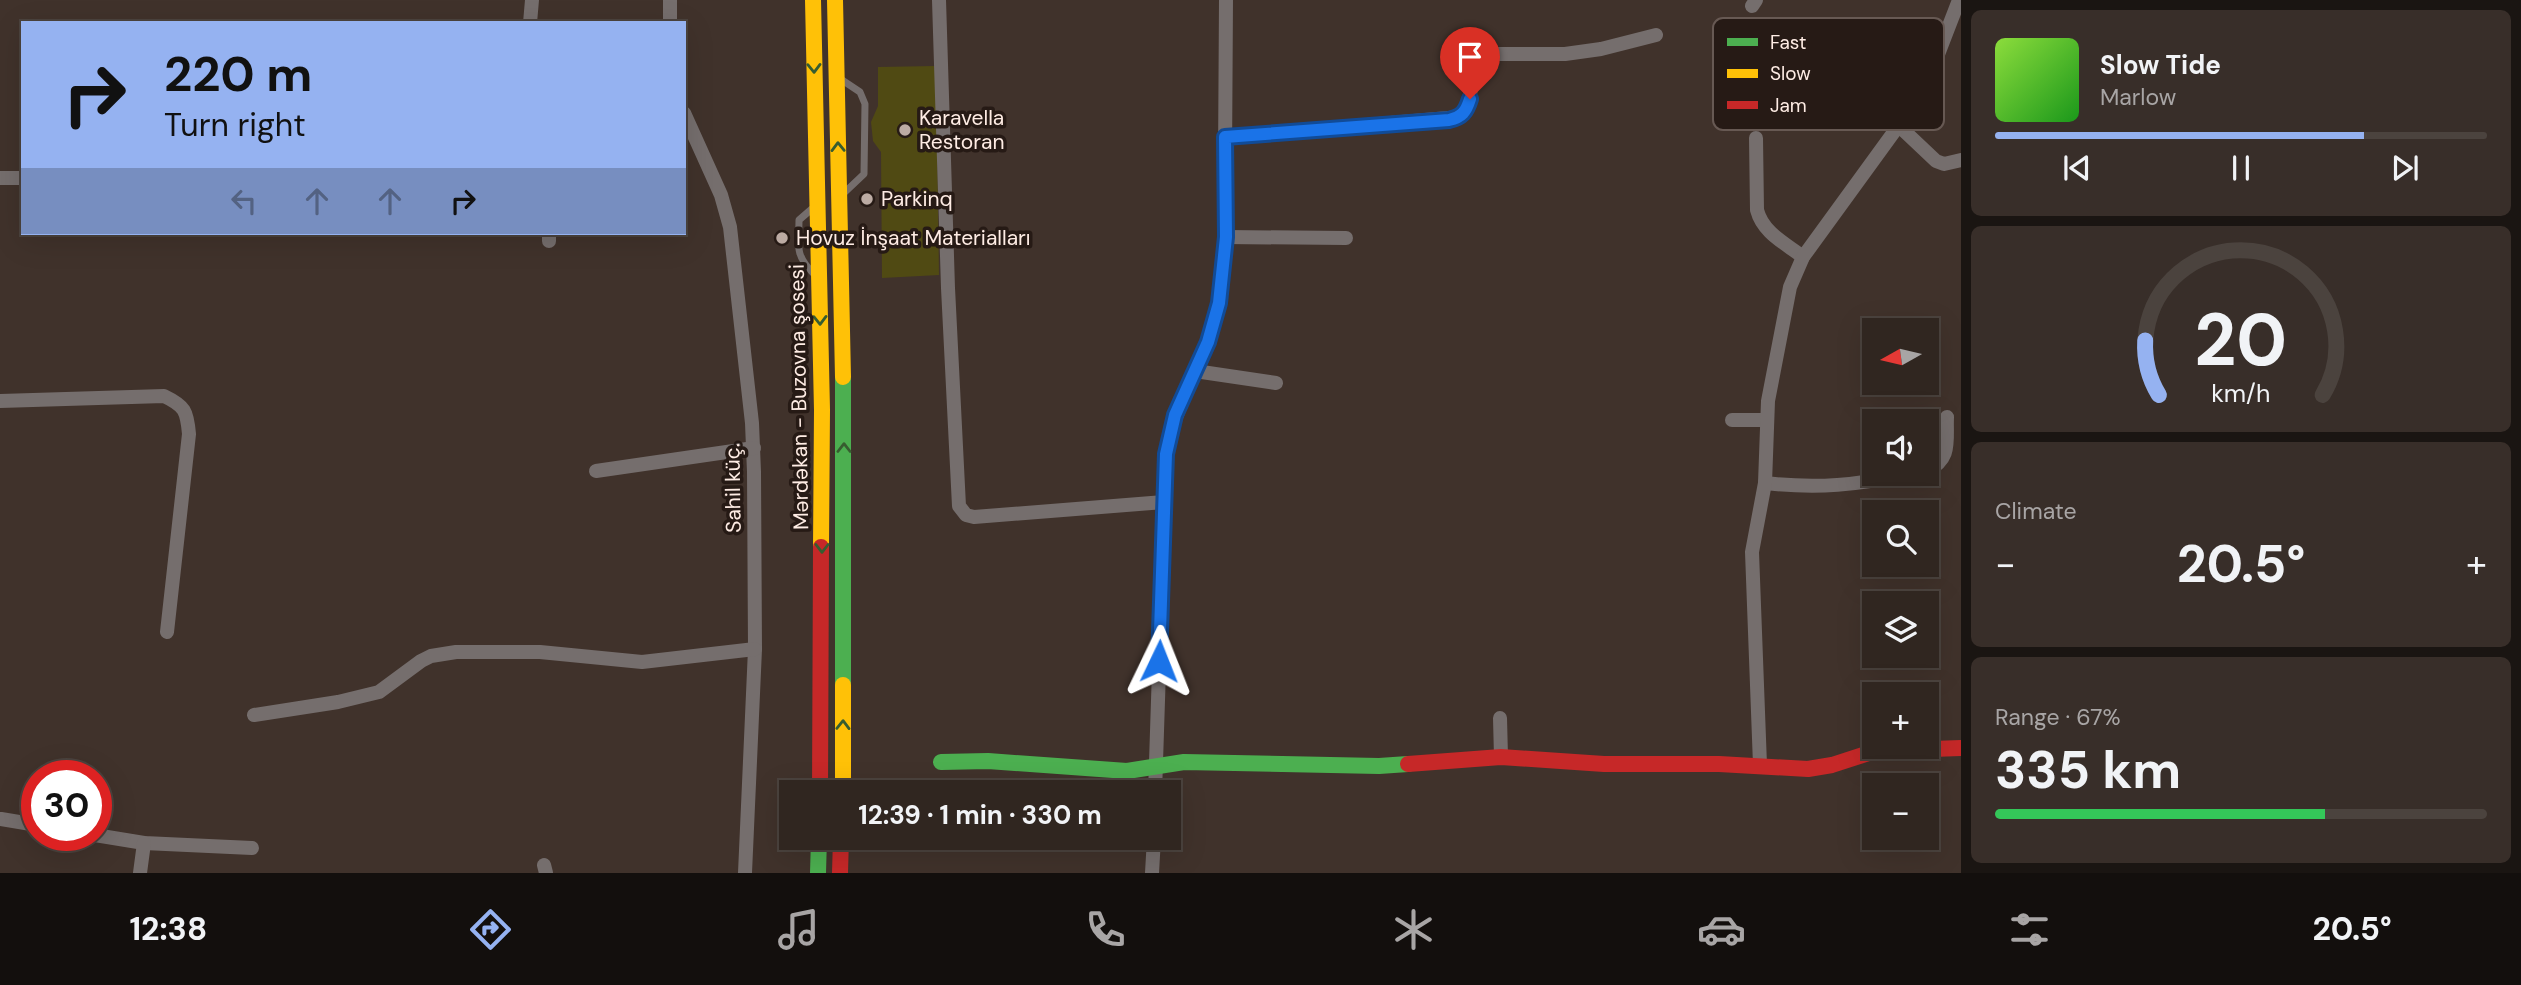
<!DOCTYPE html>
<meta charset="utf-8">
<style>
:root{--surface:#302620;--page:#382e29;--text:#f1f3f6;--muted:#a8a5a5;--line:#4b433e;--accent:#95b2f1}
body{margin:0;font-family:"DM Sans",sans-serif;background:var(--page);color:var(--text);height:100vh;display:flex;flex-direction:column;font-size:26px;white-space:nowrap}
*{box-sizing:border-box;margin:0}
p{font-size:23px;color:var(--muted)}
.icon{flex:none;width:38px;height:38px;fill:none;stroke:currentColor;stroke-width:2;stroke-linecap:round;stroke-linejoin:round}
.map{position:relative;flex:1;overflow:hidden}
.panel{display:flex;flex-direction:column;gap:10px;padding:10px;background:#1a1512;width:560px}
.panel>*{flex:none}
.hud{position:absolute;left:21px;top:21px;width:665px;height:214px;border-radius:0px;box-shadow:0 7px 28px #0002,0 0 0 2px var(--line);background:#95b2f1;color:#111;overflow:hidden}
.needle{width:46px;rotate:262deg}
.controls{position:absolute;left:1862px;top:318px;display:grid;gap:14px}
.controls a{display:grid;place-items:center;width:77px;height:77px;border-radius:0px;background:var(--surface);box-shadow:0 7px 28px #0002,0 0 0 2px var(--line);font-size:35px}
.speed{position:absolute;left:21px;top:760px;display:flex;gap:14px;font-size:35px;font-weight:700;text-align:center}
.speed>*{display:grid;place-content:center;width:91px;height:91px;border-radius:50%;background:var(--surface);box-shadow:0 7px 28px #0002,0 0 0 2px var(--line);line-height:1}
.speed .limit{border:10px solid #d22;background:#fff;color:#111}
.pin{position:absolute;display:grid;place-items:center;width:60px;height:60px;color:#fff;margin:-72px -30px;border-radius:50% 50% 50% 0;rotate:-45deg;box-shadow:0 0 7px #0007}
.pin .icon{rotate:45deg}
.me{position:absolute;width:77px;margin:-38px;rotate:2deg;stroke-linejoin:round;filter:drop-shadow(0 0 5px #0008)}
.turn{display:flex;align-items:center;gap:24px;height:147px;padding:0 28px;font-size:32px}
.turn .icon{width:91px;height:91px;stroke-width:2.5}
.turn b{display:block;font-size:49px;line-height:60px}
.lanes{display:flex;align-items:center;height:66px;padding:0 28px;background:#0003;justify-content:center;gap:35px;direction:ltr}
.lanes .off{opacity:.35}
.big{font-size:52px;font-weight:700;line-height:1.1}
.panel .widget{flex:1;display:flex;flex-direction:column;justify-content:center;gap:10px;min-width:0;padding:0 24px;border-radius:10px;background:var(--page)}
.panel .dial{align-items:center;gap:0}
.dial svg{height:182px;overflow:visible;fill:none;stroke:var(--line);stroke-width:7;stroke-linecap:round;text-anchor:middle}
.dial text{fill:var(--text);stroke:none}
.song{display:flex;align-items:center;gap:21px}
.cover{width:84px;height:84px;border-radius:10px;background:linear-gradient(135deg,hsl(90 70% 55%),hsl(120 70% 35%))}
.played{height:7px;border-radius:4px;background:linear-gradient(90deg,var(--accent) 75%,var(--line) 75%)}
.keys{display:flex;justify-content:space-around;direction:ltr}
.heat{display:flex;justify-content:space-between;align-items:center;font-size:38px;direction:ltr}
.charge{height:10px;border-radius:5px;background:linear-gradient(90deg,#34c759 67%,var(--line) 0)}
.trip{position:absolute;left:779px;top:780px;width:402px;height:70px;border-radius:0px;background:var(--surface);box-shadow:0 7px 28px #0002,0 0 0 2px var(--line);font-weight:700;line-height:70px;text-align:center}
.tabs{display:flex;height:112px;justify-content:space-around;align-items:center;background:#130f0d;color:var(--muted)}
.tabs .icon{width:49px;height:49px}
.tabs .current{color:var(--accent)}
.tabs b{font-size:32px;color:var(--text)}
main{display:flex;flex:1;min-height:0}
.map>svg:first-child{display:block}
</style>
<main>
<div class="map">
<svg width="1961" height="873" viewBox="0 0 1961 873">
<rect width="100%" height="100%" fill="#40322b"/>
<!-- green -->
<path fill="#504a13" d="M936,66L939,275L882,278L881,152L873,141L871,122L878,106V67Z"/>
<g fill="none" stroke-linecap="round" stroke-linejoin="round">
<!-- lane -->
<g stroke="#756e6d" stroke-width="7">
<path d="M842,80L860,92L865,104L864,174L845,192"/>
<path d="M813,273C794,254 799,245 799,220L814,207"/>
</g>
<!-- street -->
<g stroke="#756e6d" stroke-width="14">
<path d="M670,0V23"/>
<path d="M939,0L948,288L959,506L966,515L974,517L1164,502"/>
<path d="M1752,6L1756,0"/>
<path d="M530,23L532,0"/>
<path d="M684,113L721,195L730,227L752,423L754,472L755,649L745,873"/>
<path d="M1899,126L1936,161L1944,164L1961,160"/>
<path d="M1225,137L1460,117C1476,99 1467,68 1487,54H1565L1601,49L1656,35"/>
<path d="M1756,138L1757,210C1763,233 1785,243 1803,257"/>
<path d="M0,178H23"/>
<path d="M549,233V241"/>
<path d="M1225,237L1346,238"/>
<path d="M1195,371L1276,383"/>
<path d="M0,401L164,396C185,406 187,411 189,434L167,632"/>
<path d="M1732,420H1767"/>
<path d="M596,471L754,448"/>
<path d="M1927,471C1952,458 1946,442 1947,417"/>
<path d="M1765,483C1818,489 1857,485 1909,474"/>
<path d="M254,715L338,702L379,692L421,661L431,656L456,652H540L642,662L755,649"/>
<path d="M1500,718L1501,757"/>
<path d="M1760,765L1752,552L1765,483L1768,401L1790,287L1803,257L1907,114L1937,57L1959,0"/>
<path d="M1155,793L1166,454C1175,400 1210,357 1219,304C1228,257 1225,208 1225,160C1225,107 1226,53 1226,0"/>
<path d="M1,819L37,825"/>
<path d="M95,835L144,843L252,848"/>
<path d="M544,865L546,873"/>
<path d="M140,873L144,843"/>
<path d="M1152,873L1154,838"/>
</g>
<!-- fast -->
<g stroke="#4caf50" stroke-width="16">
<path d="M843,685V377"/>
<path d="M941,762L988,761L1127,771L1184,762L1379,766L1408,764"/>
<path d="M818,873L819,838"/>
</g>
<!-- slow -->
<g stroke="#ffc107" stroke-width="16">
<path d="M813,0L822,410L821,547"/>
<path d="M835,0L843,377"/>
<path d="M843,793V685"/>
</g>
<!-- jam -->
<g stroke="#c62828" stroke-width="16">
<path d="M1408,764L1501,757L1604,764H1719L1808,769L1832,765L1875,751L1961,748"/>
<path d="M820,793L821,547"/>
<path d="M840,873L841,838"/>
</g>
</g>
<!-- one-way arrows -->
<defs><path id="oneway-chevron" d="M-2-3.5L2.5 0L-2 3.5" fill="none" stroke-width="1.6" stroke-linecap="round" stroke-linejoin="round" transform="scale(1.75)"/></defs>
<g stroke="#375d30">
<use href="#oneway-chevron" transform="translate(814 68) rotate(89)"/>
<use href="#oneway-chevron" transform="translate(838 147) rotate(-91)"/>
<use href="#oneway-chevron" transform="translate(820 320) rotate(89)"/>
<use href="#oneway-chevron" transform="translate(844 448) rotate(-90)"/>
<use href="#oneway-chevron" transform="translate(822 548) rotate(90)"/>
<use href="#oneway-chevron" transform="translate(843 725) rotate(-89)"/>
</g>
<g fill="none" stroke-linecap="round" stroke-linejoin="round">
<defs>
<path id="route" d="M1159,661L1166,454L1175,415L1208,342L1219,303L1226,237L1225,137L1449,120C1462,117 1466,112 1470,99"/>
</defs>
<!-- route casing -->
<use href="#route" stroke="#114b97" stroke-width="18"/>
<!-- route -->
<use href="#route" stroke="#1a73e8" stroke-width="12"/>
</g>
<!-- markers -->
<g fill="#bcaba3" stroke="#261a15" stroke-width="2.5">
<circle cx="905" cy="130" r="7"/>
<circle cx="867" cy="199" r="7"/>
<circle cx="782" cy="238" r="7"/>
</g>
<g text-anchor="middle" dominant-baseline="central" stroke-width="7" stroke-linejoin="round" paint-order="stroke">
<!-- poi labels -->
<g font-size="21" fill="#feece4" stroke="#261a15" text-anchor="start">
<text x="919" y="118">Karavella<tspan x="919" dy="24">Restoran</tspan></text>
<text x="881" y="199">Parkinq</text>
<text x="796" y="238">Hovuz İnşaat Materialları</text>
</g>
<!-- street labels -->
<g font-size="21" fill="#feece4" stroke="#261a15">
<text transform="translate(799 397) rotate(-91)">Mərdəkan - Buzovna şosesi</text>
<text transform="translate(733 488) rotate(-91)">Sahil küç.</text>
</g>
</g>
<!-- legend -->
<rect x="1713" y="18" width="231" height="112" rx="10" fill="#261a15" stroke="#675953" stroke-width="2"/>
<rect x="1727" y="38" width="31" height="8" fill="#4caf50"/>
<rect x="1727" y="69" width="31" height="9" fill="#ffc107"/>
<rect x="1727" y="101" width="31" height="8" fill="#c62828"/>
<g font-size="19" fill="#feece4">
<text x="1770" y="49">Fast</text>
<text x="1770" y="80">Slow</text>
<text x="1770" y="112">Jam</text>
</g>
</svg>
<div class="controls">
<a><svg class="needle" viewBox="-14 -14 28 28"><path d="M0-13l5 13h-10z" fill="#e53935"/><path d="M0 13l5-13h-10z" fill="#a8a5a5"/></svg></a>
<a><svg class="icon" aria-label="sound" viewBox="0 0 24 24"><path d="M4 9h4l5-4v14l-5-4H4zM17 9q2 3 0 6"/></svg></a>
<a><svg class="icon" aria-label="search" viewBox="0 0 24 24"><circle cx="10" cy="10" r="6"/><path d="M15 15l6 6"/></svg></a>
<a><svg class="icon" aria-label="layers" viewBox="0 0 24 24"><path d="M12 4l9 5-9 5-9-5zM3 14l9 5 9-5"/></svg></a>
<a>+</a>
<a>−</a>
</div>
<div class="speed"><div class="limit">30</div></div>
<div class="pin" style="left:1470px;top:99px;background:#d93025"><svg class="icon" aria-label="arrive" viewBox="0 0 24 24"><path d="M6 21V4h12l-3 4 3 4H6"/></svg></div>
<svg class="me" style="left:1159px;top:661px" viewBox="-20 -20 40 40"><path d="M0-17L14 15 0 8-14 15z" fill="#1a73e8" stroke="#fff" stroke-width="4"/></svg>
<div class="trip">12:39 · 1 min · 330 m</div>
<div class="hud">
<div class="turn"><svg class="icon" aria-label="right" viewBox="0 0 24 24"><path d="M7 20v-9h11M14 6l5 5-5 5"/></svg><div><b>220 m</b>Turn right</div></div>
<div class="lanes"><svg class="icon off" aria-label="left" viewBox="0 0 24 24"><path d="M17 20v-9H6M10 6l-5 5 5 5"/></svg><svg class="icon off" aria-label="ahead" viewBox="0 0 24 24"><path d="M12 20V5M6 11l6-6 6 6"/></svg><svg class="icon off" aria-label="ahead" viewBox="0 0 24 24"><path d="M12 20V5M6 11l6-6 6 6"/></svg><svg class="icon" aria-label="right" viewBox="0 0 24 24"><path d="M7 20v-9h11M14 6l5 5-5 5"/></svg></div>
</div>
</div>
<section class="panel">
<div class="widget">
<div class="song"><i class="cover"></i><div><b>Slow Tide</b><p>Marlow</p></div></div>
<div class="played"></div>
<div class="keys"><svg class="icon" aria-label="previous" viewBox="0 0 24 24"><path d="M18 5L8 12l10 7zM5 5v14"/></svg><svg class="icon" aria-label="pause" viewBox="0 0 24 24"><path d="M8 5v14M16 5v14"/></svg><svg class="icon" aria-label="next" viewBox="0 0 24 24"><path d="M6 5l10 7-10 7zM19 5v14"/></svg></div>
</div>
<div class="widget dial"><svg viewBox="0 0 100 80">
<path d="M14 69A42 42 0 1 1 86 69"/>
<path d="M14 69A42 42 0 0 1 8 45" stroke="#95b2f1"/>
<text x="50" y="56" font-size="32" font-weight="700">20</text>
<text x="50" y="72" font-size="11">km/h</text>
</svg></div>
<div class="widget"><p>Climate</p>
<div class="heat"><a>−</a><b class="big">20.5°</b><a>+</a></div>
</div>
<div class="widget"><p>Range · 67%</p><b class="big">335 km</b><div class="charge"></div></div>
</section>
</main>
<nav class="tabs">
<b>12:38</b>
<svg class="icon current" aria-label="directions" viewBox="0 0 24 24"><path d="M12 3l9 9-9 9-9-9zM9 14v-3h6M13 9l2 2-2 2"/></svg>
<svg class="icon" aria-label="music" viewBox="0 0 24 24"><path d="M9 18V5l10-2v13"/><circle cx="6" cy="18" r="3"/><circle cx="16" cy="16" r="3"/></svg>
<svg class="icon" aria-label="phone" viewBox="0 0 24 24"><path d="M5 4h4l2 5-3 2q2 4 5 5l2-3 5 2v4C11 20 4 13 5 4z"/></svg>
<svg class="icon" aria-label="climate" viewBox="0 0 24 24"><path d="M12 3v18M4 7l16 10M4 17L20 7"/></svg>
<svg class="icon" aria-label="car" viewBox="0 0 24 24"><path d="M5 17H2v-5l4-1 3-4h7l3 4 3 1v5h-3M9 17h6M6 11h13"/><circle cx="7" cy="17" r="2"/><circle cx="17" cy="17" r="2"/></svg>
<svg class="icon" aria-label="filters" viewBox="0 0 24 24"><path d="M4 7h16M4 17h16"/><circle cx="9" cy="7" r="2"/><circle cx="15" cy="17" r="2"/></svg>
<b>20.5°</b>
</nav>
